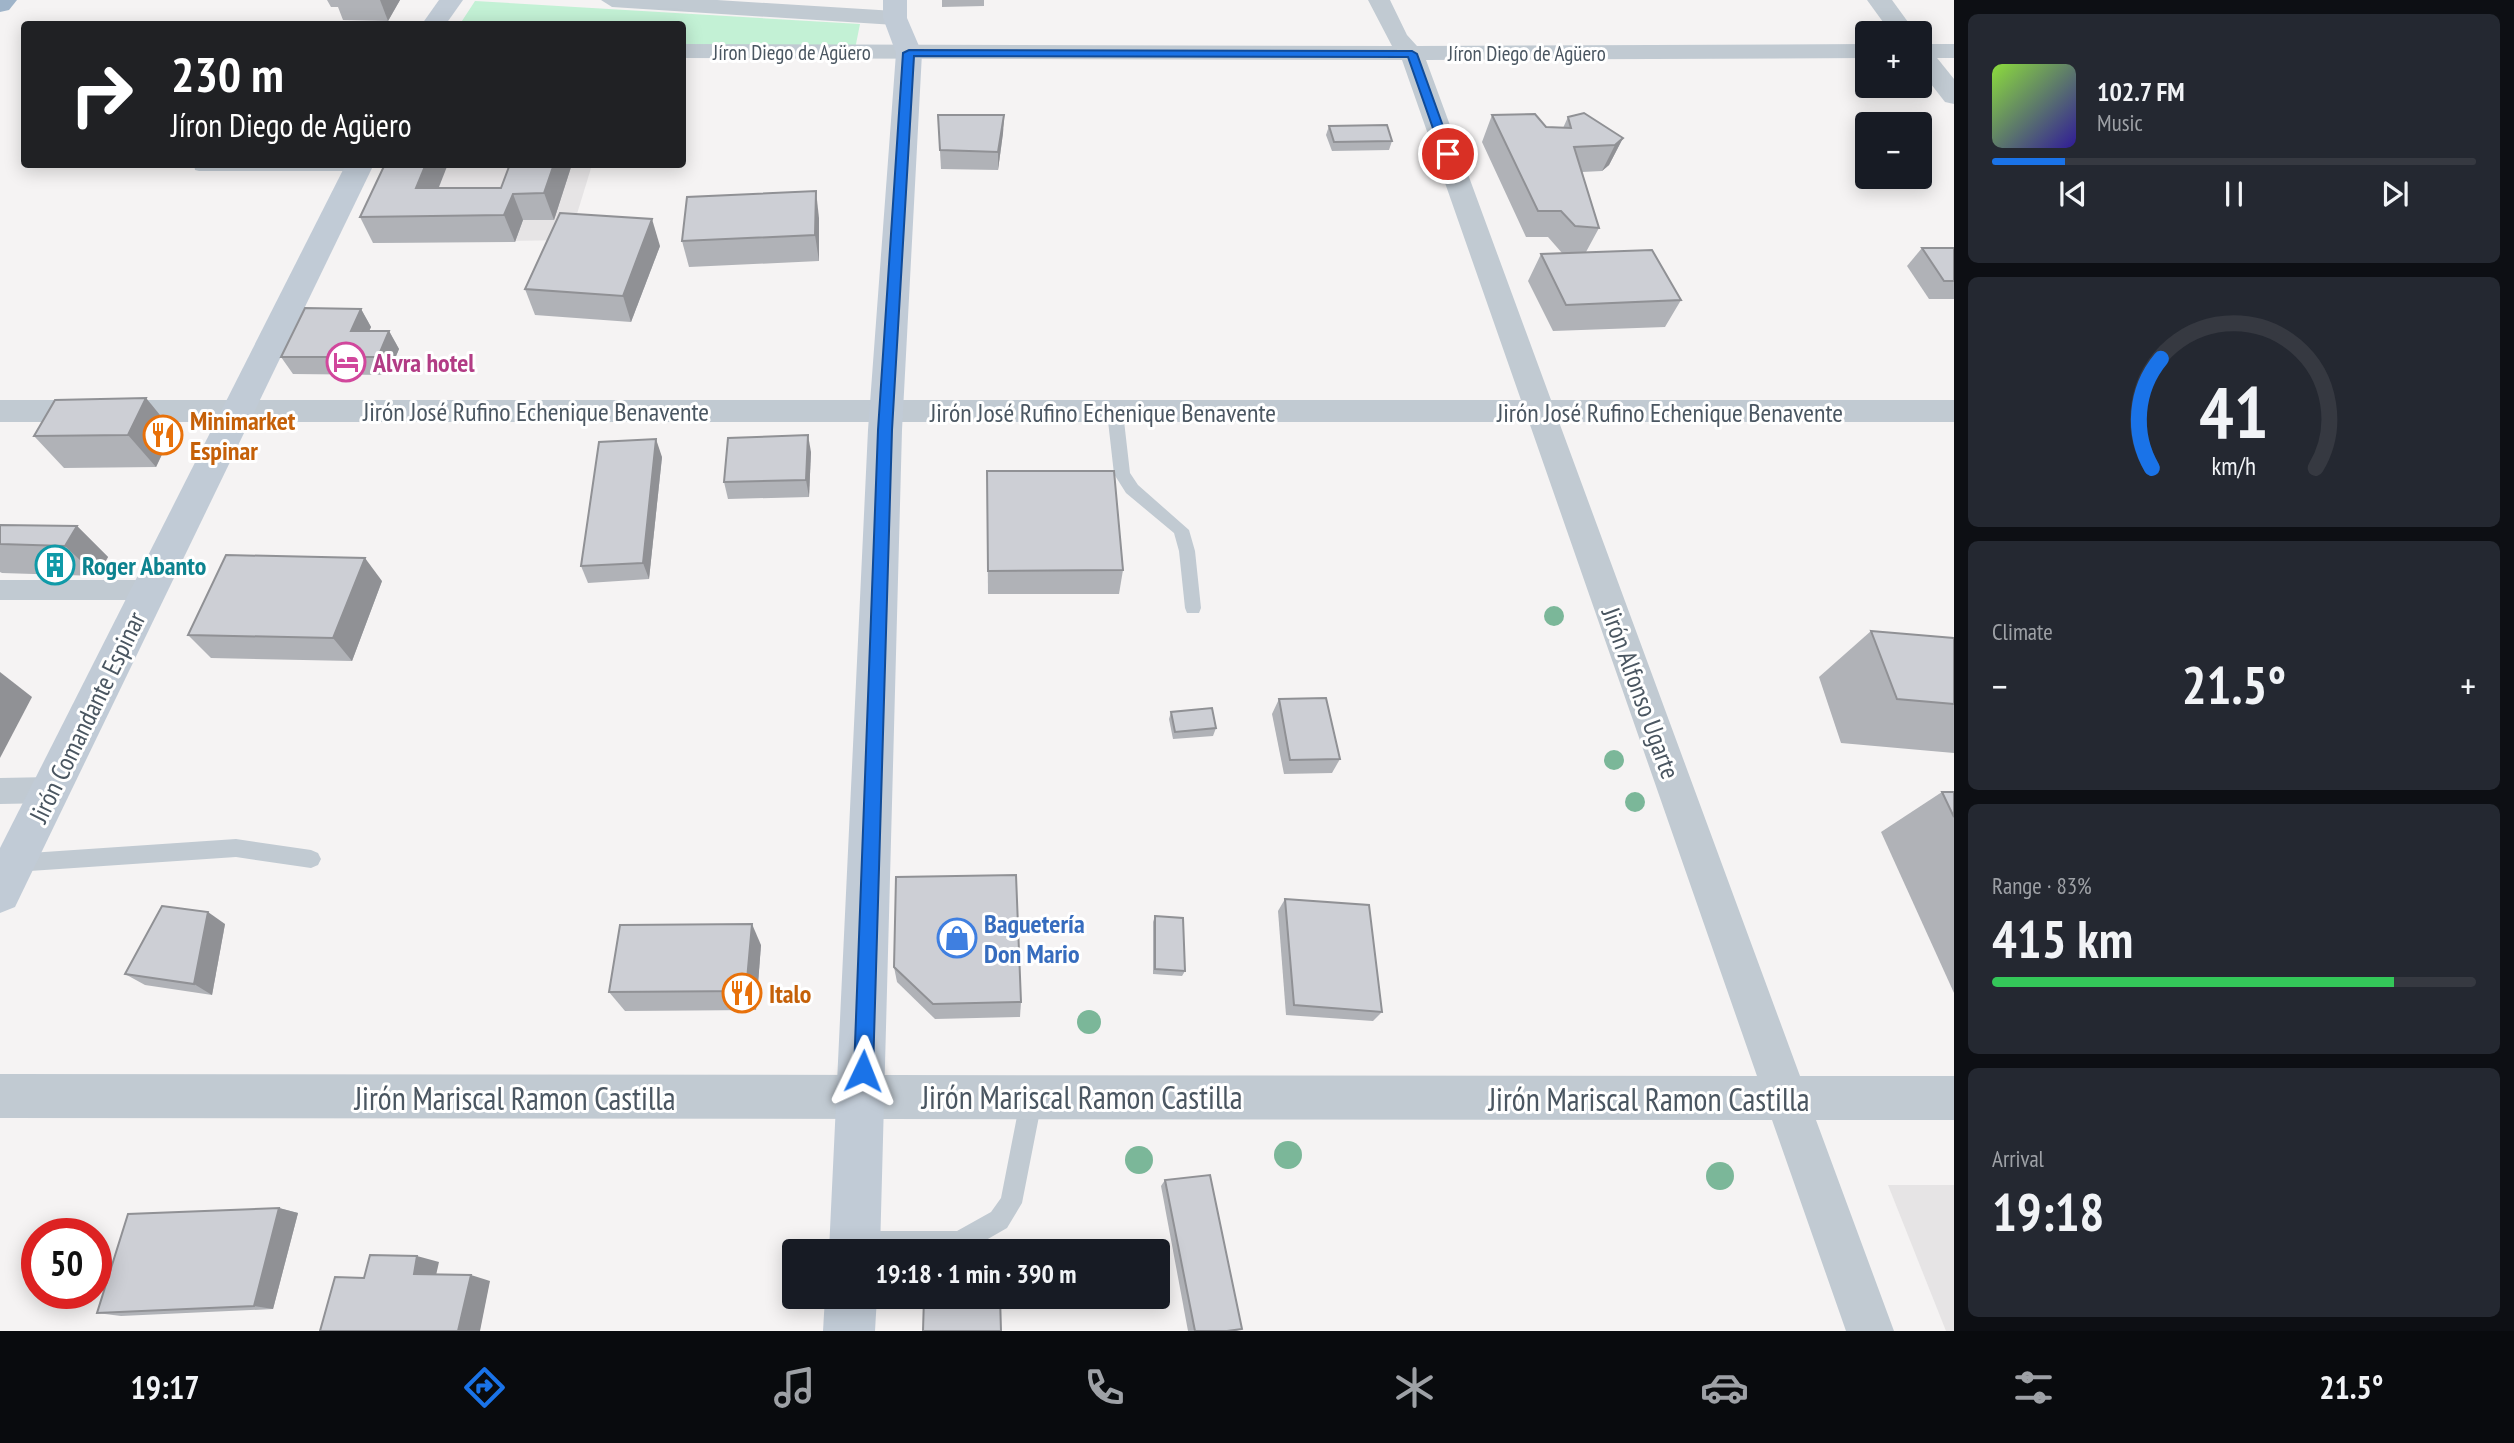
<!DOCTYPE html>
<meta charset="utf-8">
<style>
:root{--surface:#171b24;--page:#242831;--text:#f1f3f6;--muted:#9ea1a6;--line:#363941;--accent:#1a73e8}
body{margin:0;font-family:"PT Sans Narrow",sans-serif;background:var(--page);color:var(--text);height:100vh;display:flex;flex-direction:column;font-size:26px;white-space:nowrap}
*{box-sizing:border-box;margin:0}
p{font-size:23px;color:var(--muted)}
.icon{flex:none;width:38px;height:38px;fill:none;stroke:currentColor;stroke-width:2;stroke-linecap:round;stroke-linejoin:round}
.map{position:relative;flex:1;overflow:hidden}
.details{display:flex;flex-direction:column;gap:14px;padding:14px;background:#0d0f14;width:560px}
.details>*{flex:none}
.banner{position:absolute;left:21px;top:21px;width:665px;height:147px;border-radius:7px;box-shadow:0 4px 18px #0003;background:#202124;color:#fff;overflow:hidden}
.tools{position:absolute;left:1855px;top:21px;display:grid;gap:14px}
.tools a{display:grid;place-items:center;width:77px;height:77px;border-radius:7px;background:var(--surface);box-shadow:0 4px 18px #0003;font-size:35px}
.speed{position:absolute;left:21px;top:1218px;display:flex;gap:14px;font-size:35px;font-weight:700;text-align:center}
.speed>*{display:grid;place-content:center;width:91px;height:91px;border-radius:50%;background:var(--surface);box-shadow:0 4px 18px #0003;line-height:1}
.speed .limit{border:10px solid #d22;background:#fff;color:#111}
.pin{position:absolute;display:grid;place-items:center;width:60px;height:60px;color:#fff;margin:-30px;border:4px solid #fff;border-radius:50%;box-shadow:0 2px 7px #0007}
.me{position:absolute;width:77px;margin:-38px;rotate:2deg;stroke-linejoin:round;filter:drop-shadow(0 0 5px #0008)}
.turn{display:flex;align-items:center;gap:24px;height:147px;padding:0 35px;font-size:32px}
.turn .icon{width:91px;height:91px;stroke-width:2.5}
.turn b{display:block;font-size:49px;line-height:60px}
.big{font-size:52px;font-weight:600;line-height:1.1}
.details .widget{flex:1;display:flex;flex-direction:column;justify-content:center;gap:10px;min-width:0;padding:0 24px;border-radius:10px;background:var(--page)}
.details .dial{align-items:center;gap:0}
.dial svg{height:182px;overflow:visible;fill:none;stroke:var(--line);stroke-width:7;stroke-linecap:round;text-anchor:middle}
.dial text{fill:var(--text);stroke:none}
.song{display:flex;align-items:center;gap:21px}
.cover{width:84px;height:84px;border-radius:10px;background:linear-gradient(135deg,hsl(90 70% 55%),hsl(250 70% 35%))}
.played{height:7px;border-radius:4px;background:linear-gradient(90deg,var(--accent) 15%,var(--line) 15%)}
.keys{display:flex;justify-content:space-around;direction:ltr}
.heat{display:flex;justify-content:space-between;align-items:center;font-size:38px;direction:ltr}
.charge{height:10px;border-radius:5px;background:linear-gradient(90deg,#34c759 83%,var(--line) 0)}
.trip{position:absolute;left:782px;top:1239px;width:388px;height:70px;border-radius:7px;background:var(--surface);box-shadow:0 4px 18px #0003;font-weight:600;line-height:70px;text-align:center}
.menu{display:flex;height:112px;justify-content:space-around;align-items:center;background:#090b0e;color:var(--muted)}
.menu .icon{width:49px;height:49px}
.menu .selected{color:var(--accent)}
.menu b{font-size:32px;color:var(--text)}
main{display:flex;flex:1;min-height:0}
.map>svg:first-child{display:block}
</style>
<main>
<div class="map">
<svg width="1954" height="1331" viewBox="0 0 1954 1331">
<rect width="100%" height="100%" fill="#f5f3f3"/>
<!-- education -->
<g fill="#e6e4e5">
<path d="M409,165H592L569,240L373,243Z"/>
<path d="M1888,1185H1954V1331H1946Z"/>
</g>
<!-- green -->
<path fill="#c3f1d5" d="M475,1L860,24L855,49L683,47L682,24H460Z"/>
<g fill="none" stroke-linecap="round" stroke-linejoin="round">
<!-- service -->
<g fill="#c1cad2" fill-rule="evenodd">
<path d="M194,164H364L365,167L359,171H199L195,170Z"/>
<path d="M1115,407L1123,412L1130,473L1138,485L1189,530L1195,551L1201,608L1199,613H1187L1185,608L1179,551L1174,533L1126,493L1114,474L1107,412Z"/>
<path d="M236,839L311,850L318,853L321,859L318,865L311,868L236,857L15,872L8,869L5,863L8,857L15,854Z"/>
<path d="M1032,1085L1040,1088L1043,1096L1022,1203L1007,1228L967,1251H851L847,1243L851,1235L859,1231H957L991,1212L1001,1198L1021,1096L1024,1088Z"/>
</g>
<!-- pedestrian -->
<g fill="#c1cad2" fill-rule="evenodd">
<path d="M0,580H149L158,583L162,590L158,597L149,600H0Z"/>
<path d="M51,777L61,781L65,790L61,799L51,803L0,804V778Z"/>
</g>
<!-- minor -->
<g fill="#c1cad2" fill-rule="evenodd">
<path d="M601,0H717L895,11L906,18L895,25L612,7Z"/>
<path d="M1368,0H1390L1407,35L1417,46L1867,44V58L1426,60L1551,400H1954V422H1559L1800,1076H1954V1120H1816L1894,1331H1846L1772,1120L0,1118V1074L1757,1076L1529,422H0V400H1521L1402,60L682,58V44L1392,46Z"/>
<rect x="1920" y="44" width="34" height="14"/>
</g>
<!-- tertiary -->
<g fill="#c1cad2" fill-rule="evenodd">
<path d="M1867,0H1892L1916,33H1891Z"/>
<path d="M1920,45L1929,48L1954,79V104L1945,102L1920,70Z"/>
</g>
<!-- secondary -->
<g fill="#c1cbd6" fill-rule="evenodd">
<path d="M439,0H463L446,24H422Z"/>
<path d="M883,0H907V18L922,53L902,430L880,1251H829L868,430L896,53L883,18Z"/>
<path d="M346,164H374L15,907L0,913V848Z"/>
<path d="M825,1297H877L875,1331H823Z"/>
</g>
<!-- trunk -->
<path fill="#9fb4c9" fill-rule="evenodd" d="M0,0H17L9,10L0,12Z"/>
</g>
<!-- trees -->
<g fill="#7bb799">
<circle cx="1554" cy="616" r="10"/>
<circle cx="1614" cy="760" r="10"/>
<circle cx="1635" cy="802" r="10"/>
<circle cx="1089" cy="1022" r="12"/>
<circle cx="1288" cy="1155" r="14"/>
<circle cx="1139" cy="1160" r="14"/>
<circle cx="1720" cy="1176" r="14"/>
</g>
<!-- wall -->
<g fill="#b0b2b7">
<path d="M327,0H400L388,21L343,20L338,7H331Z"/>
<path d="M942,0H984V6L942,7Z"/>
<path d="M938,115H1004L1003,133L998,170L941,169Z"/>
<path d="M1492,115L1546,127L1563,128L1568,117L1623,138L1609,165L1602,171L1582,172L1599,228L1586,252L1681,300L1665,327L1553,331L1528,281L1541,254L1571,253H1562L1548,237H1526L1482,142Z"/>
<path d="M1329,126L1392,141L1389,150L1332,151L1326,135Z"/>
<path d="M572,164L554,220H523L515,242L373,243L360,217L439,188H501Z"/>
<path d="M819,218V261L689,267L682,241Z"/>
<path d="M660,246L631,322L535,315L525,289Z"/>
<path d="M1922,248H1954V299H1929L1907,266Z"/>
<path d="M361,309L371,327L369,331H389L399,349L388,375L293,374L281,357Z"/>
<path d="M146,398L173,431L156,467L64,468L34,436Z"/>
<path d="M811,452L809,497L728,499L724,482Z"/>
<path d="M662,457L649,579L588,583L581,566Z"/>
<path d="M987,471L1123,570L1119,594H988Z"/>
<path d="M0,525L77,526L108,557L97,576L2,573L0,572Z"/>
<path d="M382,581L352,661L211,658L188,635Z"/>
<path d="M1871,631L1954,638V753L1841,743L1819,677Z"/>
<path d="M1279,699L1340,759L1332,773L1284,774L1272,714Z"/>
<path d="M1171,712L1216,728L1213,736L1173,739L1169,719Z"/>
<path d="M1942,792H1954V993L1881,832Z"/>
<path d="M1285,899L1382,1012L1373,1021L1286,1015L1278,911Z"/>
<path d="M1155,916L1185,971L1182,976L1153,974V922Z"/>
<path d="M225,924L212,995L145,985L125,974Z"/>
<path d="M761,945L756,1010L625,1011L609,992Z"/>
<path d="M894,967L1021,1002L1020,1017L935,1019L897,982Z"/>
<path d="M1165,1180L1242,1329L1236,1331H1188L1161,1186Z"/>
<path d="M279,1208L298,1213L273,1309L121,1316L97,1313Z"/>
</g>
<!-- shaded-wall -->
<g fill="#909195">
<path d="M380,0H400L388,21Z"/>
<path d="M1004,115L1003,133L998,170V152Z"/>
<path d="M1623,138L1609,165L1602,171L1615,145Z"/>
<path d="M426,164H448L428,215L416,188Z"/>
<path d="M554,164H572L554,220L544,193Z"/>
<path d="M816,191L819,218V261L815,235Z"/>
<path d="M513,194L523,220L515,242L504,215Z"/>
<path d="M652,219L660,246L631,322L623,296Z"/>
<path d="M361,309L371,327L361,349L351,331Z"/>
<path d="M389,331L399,349L388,375L378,357Z"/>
<path d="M146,398L173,431L156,467L128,435Z"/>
<path d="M808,435L811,452L809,497L806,480Z"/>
<path d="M656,439L662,457L649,579L643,563Z"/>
<path d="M77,526L108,557L97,576L65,546Z"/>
<path d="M365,558L382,581L352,661L333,638Z"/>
<path d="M0,672L32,697L0,758Z"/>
<path d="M208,912L225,924L212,995L194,984Z"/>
<path d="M752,924L761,945L756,1010L746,991Z"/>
<path d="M279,1208L298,1213L273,1309L254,1306Z"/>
<path d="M417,1256L439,1262L435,1280L414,1274Z"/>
<path d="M471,1275L490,1281L480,1331H458Z"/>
</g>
<!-- building -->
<g fill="#cdcfd5" stroke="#909195" stroke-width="2">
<path d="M1584,113L1623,138L1615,145L1574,147L1599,228L1575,226L1561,211H1538L1492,115L1535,114L1546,127L1571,128L1568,117Z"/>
<path d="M938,115H1004L998,152L940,150Z"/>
<path d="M1387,125L1392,141L1334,142L1329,126Z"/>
<path d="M385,164H426L416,188H501L510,164H554L544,193L513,194L504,215L360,217Z"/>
<path d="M816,191L815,235L682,241L687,197Z"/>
<path d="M560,213L652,219L623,296L525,289Z"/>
<path d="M1922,248H1954V281H1944Z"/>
<path d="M1652,250L1681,300L1566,305L1541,254Z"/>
<path d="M305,308L361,309L351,331H389L378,357H281Z"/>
<path d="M146,398L128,435L34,436L55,400Z"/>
<path d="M808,435L806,480L724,482L728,438Z"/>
<path d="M656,439L643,563L581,566L599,442Z"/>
<path d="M987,471H1114L1123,570L988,571Z"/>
<path d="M0,525L77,526L65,546L0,544Z"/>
<path d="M226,555L365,558L333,638L188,635Z"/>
<path d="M1871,631L1954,638V704L1897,699Z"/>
<path d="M1326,698L1340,759L1290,760L1279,699Z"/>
<path d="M1212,708L1216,728L1175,732L1171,712Z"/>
<path d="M1942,792H1954V817Z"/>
<path d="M1016,875L1021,1002L933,1004L894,967L896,877Z"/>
<path d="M1285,899L1369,905L1382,1012L1294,1005Z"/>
<path d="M162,906L208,912L194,984L125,974Z"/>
<path d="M1155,916L1183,918L1185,971L1155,969Z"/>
<path d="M752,924L746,991L609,992L620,925Z"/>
<path d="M1210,1175L1242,1329L1227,1331H1195L1165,1180Z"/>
<path d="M279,1208L254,1306L97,1313L128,1214Z"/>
<path d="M370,1255L417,1256L414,1274L471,1275L458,1331H320L335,1277L364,1278Z"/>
<path d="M924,1297H1000L1001,1331H923Z"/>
</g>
<!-- route -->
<path fill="#1a73e8" stroke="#114b97" stroke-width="2" d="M909,50L1412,51L1417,54L1453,154L1448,157L1442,154L1408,57L914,56L892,430L873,1071L870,1078L863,1081L856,1078L854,1071L878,430L903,53Z"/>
<!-- icons -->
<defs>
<symbol id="hotel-ring" viewBox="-11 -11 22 22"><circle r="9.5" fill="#fff" stroke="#d1479c" stroke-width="1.5"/><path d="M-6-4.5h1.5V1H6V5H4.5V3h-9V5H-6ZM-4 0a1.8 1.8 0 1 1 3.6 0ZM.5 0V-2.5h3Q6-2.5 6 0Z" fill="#d1479c"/></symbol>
<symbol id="restaurant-ring" viewBox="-11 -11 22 22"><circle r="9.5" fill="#fff" stroke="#e8710a" stroke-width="1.5"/><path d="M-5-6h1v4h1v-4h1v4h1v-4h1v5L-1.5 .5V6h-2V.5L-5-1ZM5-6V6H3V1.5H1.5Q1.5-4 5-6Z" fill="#e8710a"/></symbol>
<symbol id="building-ring" viewBox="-11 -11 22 22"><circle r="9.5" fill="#fff" stroke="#0f9aa8" stroke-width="1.5"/><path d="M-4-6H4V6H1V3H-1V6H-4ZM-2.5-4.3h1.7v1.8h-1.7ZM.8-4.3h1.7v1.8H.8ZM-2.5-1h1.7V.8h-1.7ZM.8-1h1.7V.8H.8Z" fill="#0f9aa8"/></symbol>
<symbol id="shop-ring" viewBox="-11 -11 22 22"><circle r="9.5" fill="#fff" stroke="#3f7fe0" stroke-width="1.5"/><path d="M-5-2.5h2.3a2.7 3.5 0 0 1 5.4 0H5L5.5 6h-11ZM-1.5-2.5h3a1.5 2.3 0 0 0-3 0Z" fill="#3f7fe0"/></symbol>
</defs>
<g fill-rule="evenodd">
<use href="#hotel-ring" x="324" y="340" width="44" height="44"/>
<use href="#restaurant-ring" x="141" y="413" width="44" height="44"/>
<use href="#building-ring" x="33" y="543" width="44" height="44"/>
<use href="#shop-ring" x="935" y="916" width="44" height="44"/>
<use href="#restaurant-ring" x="720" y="971" width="44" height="44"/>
</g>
<g text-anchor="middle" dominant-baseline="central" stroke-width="6" stroke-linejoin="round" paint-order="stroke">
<!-- far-street labels -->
<g font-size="21" fill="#4a5661" stroke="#fff">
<text x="792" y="52">Jíron Diego de Agüero</text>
<text x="1527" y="53">Jíron Diego de Agüero</text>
</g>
<!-- hotel labels -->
<g font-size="26" font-weight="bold" fill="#b23c85" stroke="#fff" text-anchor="start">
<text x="373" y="362">Alvra hotel</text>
</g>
<!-- street labels -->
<g font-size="26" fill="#4a5661" stroke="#fff">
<text x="536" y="411">Jirón José Rufino Echenique Benavente</text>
<text x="1103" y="412">Jirón José Rufino Echenique Benavente</text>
<text x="1670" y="412">Jirón José Rufino Echenique Benavente</text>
<text transform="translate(1641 693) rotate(70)">Jirón Alfonso Ugarte</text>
<text transform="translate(87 717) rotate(-64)">Jirón Comandante Espinar</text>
</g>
<!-- food labels -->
<g font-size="26" font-weight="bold" fill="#c56008" stroke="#fff" text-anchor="start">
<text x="190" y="420">Minimarket<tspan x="190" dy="30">Espinar</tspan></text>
<text x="769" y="993">Italo</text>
</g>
<!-- culture labels -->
<g font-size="26" font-weight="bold" fill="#0d838f" stroke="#fff" text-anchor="start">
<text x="82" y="565">Roger Abanto</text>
</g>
<!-- shop labels -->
<g font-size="26" font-weight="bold" fill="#366cbe" stroke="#fff" text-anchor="start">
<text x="984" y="923">Baguetería<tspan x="984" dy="30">Don Mario</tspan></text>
</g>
<!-- near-street labels -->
<g font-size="32" fill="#4a5661" stroke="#fff">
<text x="1082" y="1097">Jirón Mariscal Ramon Castilla</text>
<text x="515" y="1098">Jirón Mariscal Ramon Castilla</text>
<text x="1649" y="1099">Jirón Mariscal Ramon Castilla</text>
</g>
</g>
</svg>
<div class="tools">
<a>+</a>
<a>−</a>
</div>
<div class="speed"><div class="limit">50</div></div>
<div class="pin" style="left:1448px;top:154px;background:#d93025"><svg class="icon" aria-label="arrive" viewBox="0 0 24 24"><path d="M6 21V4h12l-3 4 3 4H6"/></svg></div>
<svg class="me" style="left:863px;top:1071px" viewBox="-20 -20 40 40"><path d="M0-17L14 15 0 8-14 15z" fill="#1a73e8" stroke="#fff" stroke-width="4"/></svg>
<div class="trip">19:18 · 1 min · 390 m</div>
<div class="banner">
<div class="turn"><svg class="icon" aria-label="right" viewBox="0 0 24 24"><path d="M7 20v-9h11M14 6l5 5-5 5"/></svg><div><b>230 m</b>Jíron Diego de Agüero</div></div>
</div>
</div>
<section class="details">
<div class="widget">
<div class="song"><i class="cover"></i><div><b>102.7 FM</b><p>Music</p></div></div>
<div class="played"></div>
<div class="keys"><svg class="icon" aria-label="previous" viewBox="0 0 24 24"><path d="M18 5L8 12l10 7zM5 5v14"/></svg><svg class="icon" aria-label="pause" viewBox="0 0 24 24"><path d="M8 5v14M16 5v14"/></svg><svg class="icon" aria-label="next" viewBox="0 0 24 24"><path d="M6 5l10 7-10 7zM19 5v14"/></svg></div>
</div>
<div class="widget dial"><svg viewBox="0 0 100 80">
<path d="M14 69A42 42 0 1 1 86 69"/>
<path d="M14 69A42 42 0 0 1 18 21" stroke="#1a73e8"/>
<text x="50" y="56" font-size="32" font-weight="700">41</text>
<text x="50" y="72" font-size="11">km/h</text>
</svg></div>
<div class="widget"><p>Climate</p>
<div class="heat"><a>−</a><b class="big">21.5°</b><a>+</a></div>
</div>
<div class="widget"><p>Range · 83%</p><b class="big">415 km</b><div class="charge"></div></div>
<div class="widget"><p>Arrival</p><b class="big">19:18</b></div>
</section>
</main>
<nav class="menu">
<b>19:17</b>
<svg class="icon selected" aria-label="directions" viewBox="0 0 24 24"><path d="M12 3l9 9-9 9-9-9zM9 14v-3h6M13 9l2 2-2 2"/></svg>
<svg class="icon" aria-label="music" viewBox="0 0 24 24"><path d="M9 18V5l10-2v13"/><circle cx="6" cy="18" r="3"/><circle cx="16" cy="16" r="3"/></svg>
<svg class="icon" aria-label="phone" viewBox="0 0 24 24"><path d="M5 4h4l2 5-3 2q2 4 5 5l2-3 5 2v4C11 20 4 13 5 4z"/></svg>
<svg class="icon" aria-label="climate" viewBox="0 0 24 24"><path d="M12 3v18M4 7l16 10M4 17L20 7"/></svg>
<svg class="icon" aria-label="car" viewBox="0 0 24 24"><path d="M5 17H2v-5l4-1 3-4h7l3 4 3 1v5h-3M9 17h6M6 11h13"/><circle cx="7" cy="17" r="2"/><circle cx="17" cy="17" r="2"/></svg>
<svg class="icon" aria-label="filters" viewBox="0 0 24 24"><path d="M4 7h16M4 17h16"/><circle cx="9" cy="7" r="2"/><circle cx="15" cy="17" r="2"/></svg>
<b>21.5°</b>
</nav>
